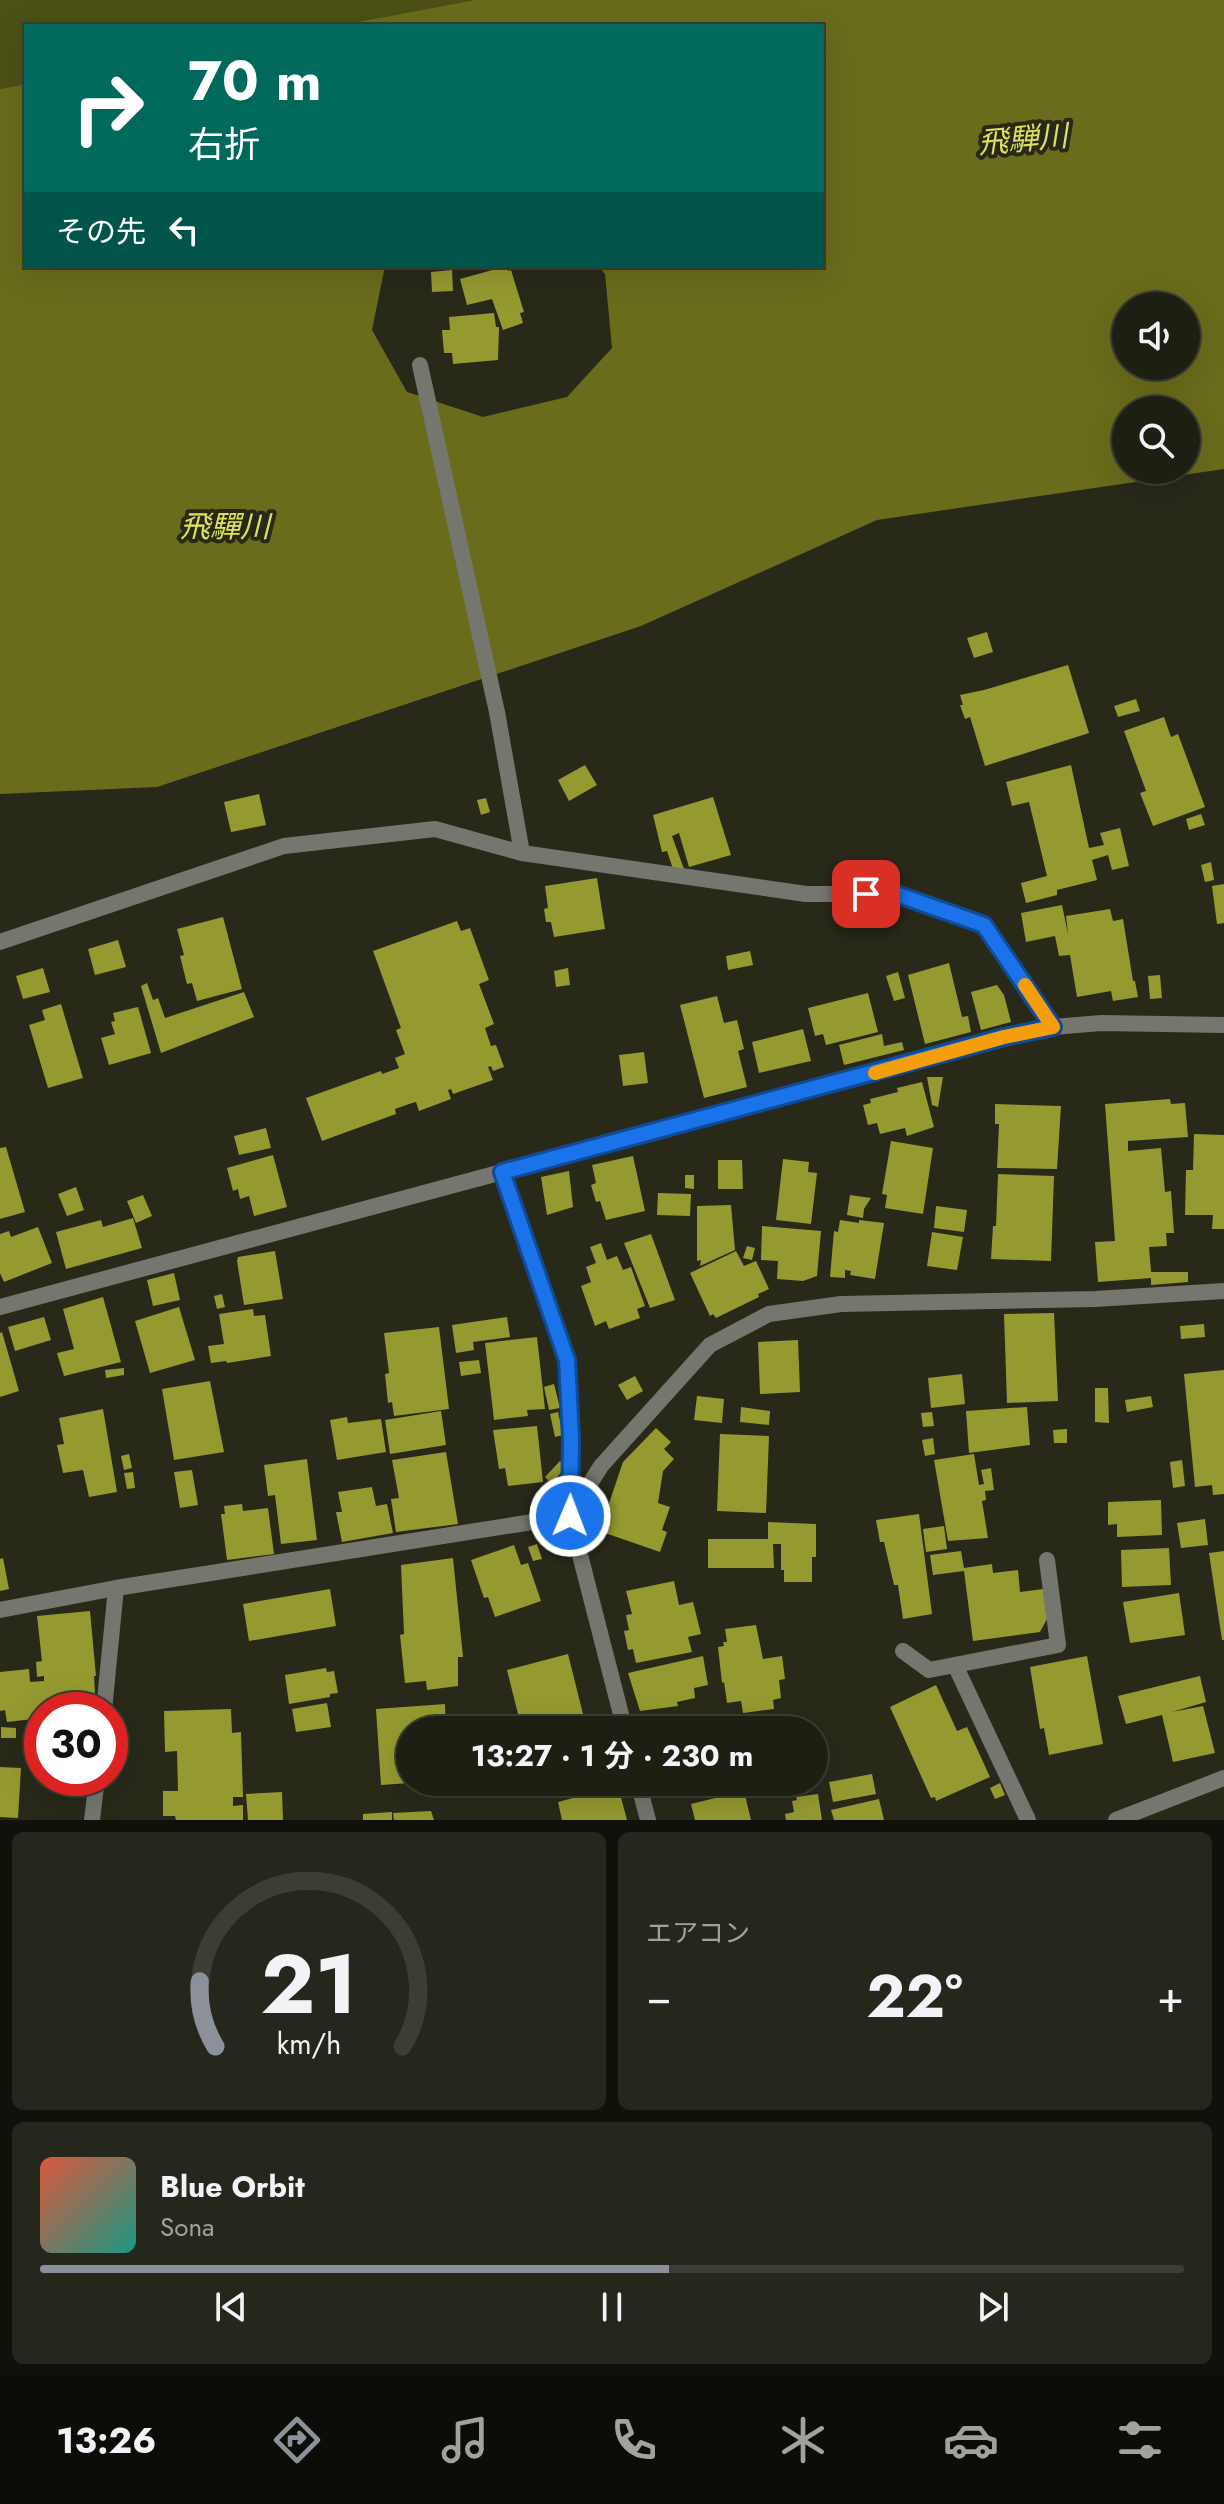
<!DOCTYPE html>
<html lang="ja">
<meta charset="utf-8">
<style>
:root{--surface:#1e1f13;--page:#26271c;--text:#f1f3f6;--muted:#a1a2a0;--line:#3c3d33;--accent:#8c9099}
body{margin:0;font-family:Jost,"Noto Sans JP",sans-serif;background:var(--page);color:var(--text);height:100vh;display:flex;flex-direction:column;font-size:30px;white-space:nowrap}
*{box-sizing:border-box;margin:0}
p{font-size:26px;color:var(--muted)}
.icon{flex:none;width:44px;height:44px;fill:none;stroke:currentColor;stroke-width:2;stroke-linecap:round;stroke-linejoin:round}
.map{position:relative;height:1820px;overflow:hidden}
.side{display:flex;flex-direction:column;gap:12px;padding:12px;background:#10110a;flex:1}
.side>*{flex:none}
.top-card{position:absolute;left:24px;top:24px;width:800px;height:244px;border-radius:0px;box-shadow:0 8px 32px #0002,0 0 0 2px var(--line);background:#00695c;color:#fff;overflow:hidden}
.buttons{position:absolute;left:1112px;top:292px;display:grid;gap:16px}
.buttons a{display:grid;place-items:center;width:88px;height:88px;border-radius:50%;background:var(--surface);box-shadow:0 8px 32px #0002,0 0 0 2px var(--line);font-size:40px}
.speed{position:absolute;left:24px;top:1692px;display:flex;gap:16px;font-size:40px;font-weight:700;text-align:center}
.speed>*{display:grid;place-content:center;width:104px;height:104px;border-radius:50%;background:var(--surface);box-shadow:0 8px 32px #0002,0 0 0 2px var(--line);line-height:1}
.speed .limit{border:12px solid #d22;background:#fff;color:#111}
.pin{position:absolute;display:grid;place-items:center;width:68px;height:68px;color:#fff;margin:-34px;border-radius:16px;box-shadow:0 4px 12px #0006}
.me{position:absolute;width:88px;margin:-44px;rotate:1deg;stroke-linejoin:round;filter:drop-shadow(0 0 6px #0008)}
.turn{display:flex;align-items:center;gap:28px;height:168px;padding:0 32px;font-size:36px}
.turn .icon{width:104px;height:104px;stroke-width:2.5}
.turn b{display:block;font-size:56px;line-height:68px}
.then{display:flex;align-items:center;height:76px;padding:0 32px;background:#0003;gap:16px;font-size:30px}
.big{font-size:60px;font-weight:700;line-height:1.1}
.side .card{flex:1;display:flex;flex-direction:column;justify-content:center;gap:12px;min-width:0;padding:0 28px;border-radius:12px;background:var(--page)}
.side .dial{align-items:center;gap:0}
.dial svg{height:208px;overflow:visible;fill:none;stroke:var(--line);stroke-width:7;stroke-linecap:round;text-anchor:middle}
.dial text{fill:var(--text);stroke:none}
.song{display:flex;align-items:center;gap:24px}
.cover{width:96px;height:96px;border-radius:12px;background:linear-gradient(135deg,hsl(10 70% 55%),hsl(170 70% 35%))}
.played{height:8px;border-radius:4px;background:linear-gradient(90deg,var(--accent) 55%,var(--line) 55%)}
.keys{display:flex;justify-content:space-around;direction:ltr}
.heat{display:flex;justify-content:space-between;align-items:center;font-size:44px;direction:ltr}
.side .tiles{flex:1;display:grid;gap:12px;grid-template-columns:1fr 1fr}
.card:last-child{grid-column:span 2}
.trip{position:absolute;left:396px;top:1716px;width:432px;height:80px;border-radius:40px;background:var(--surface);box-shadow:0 8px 32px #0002,0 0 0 2px var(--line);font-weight:700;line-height:80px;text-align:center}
.tabs{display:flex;height:128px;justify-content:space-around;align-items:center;background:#0c0c08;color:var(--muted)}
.tabs .icon{width:56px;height:56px}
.tabs .on{color:var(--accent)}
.tabs b{font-size:36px;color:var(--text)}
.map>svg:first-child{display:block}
</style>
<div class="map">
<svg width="1224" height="1820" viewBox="0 0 1224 1820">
<rect width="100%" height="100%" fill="#282919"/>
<!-- green -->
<path fill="#4d5014" d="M0,0H474L336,26H26V84L0,89Z"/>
<!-- water -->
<path fill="#696c1b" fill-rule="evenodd" d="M474,0H1224V469L877,520L641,626L157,787L0,794V89L26,84V266H385L372,330L407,392L483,417L567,397L612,348L605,274L598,266H822V26H336ZM1126,306H1186V366H1126ZM1126,410H1186V470H1126Z"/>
<!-- building -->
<g fill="#959a30">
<path d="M507,266L508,271L511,270L524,312L520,313L523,323L503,330L492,299L467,305L460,279Z"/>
<path d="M452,270L453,291L432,292L431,272Z"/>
<path d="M494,313L496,327H499L498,360L453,364L452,353H444L442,330H450L449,317Z"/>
<path d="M987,632L993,652L974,658L967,638Z"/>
<path d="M1068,665L1089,733L985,766L970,717L965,719L960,705H963L960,695L984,690Z"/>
<path d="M1136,699L1140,711L1118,717L1114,706Z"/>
<path d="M1164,717L1171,737L1178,734L1205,807L1153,826L1140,793L1146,791L1124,731Z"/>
<path d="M585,765L597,785L569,801L558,780Z"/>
<path d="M1071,765L1089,848L1104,845L1100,833L1120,828L1129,866L1112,870L1108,855L1092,860L1097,880L1057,890V895L1026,903L1021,883L1047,876L1029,802L1012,806L1006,782Z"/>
<path d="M259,794L266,825L231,832L224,802Z"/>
<path d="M713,797L731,855L689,867L679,833L672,836L684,869L674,872L667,851L662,852L653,815Z"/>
<path d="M486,798L490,812L481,815L477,800Z"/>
<path d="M1201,814L1205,825L1189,830L1186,819Z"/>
<path d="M1211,862L1214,880L1205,882L1201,865Z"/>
<path d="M597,878L605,929L554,937L551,922H546L544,909L548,908L545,886Z"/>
<path d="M1224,884V923L1217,924L1212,886Z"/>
<path d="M1062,905L1068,934L1066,916L1110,909L1113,921L1123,919L1133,981H1135L1138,997L1113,1001L1111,991L1077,997L1070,955L1059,956L1055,936L1026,942L1021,913Z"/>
<path d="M223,917L242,989L197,1001L192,983L187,984L180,956L184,955L177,929Z"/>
<path d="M457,921L461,931L470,928L489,980L479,984L494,1024L485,1028L491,1046L496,1045L504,1067L493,1071L491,1066L488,1067L493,1080L453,1094L451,1089L448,1090L451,1099L419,1111L416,1102L412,1103L395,1109L396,1114L322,1141L306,1098L381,1071L382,1074L399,1068L395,1058L405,1054L396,1030L401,1028L373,951Z"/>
<path d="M118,940L126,967L95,975L88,949Z"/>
<path d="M750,951L753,965L728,970L726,956Z"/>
<path d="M949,963L962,1017L968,1016L971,1032L925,1044L908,975Z"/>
<path d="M43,968L50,992L23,999L16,976Z"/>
<path d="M568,968L570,985L556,987L554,971Z"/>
<path d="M898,972L905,998L894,1001L886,976Z"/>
<path d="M1160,975L1162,998L1150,999L1148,976Z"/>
<path d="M147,983L153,1000L158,998L165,1018L244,992L254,1017L161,1053L141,986Z"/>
<path d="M997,985L1004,995L1011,1022L981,1030L971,992Z"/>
<path d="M868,993L878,1032L826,1045L823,1034L815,1036L808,1008Z"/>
<path d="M717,996L724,1023L737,1020L744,1049L738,1051L747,1087L704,1098L680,1005Z"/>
<path d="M61,1004L83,1078L48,1088L29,1025L45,1020L42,1010Z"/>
<path d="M138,1007L151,1053L109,1065L101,1038L115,1034L111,1022L115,1021L113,1013Z"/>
<path d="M803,1029L811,1061L759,1073L752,1042Z"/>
<path d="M882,1034L884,1046L902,1042L904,1050L844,1065L839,1045Z"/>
<path d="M644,1052L648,1083L623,1086L619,1055Z"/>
<path d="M927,1077H943L938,1107L932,1105Z"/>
<path d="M922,1082L934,1127L907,1136L905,1128L880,1134L877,1123L868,1125L863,1105L871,1103L870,1099L898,1092L897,1088Z"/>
<path d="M1170,1099L1171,1104L1185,1103L1188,1137L1128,1141V1151L1161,1148L1165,1192L1171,1191L1174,1233H1166L1167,1246L1149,1247L1151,1272H1188V1282L1151,1285V1278L1098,1282L1095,1242L1115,1241L1105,1104Z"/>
<path d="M995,1104L1061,1106L1057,1169L997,1168L999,1124H995Z"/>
<path d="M266,1128L271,1148L239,1155L234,1136Z"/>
<path d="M1194,1134L1224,1135V1229H1212L1213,1215H1185L1186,1170H1193Z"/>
<path d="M891,1141L933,1148L923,1214L885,1208L887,1195L882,1194Z"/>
<path d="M6,1147L25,1212L0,1219V1148Z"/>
<path d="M273,1155L287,1207L254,1216L249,1196L240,1199L238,1189L233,1191L227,1168Z"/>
<path d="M633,1156L645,1211L606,1220L600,1201L596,1202L591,1185L596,1183L592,1165Z"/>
<path d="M783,1159L809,1162L808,1172L817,1173L811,1224L776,1220Z"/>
<path d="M718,1160H742L743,1189H718Z"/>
<path d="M569,1171L573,1207L547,1215L541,1177Z"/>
<path d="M998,1174L1054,1176L1051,1261L991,1259L993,1226H996Z"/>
<path d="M685,1175H694V1189L685,1188Z"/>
<path d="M76,1187L84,1210L67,1216L58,1194Z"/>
<path d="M658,1193L691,1194L690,1216L657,1215Z"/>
<path d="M143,1195L152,1216L136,1223L127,1201Z"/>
<path d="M850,1195L871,1198L864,1209L863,1218L847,1215Z"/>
<path d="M731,1205L735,1250L700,1266L701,1260L697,1261V1206Z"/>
<path d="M936,1206L967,1210L964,1232L934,1228Z"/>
<path d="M133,1218L142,1248L66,1269L56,1232L101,1220L103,1227Z"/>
<path d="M840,1220L859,1223V1220L884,1223L875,1279L850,1275L851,1271L845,1270V1278L830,1277L834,1231L838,1232Z"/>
<path d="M762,1226L821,1231L817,1276L803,1281L777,1279L778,1261L761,1260Z"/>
<path d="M38,1227L52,1263L4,1282L0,1273V1234L9,1231L11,1237Z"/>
<path d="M932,1232L963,1237L957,1270L927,1266Z"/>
<path d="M651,1234L675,1300L650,1308L624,1243Z"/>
<path d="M601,1243L607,1260L617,1256L623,1270L631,1267L645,1306L637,1309L640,1318L609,1329L606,1321L595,1326L581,1286L591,1282L586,1267L596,1263L590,1247Z"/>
<path d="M747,1246L755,1248L752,1260L743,1258Z"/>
<path d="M275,1251L283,1299L244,1305L237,1261L238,1257Z"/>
<path d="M736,1251L744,1266L756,1261L769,1289L758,1294L759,1297L716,1318L713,1314L710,1316L690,1273Z"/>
<path d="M174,1273L180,1300L153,1306L147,1280Z"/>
<path d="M222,1294L225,1307L217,1309L214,1296Z"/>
<path d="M103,1297L121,1362L64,1376L57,1353L74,1349L63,1309Z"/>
<path d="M179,1307L195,1360L150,1373L135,1321Z"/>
<path d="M253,1309L254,1316L265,1315L271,1356L227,1363L226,1361L211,1363L208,1346L224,1344L219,1314Z"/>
<path d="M1054,1313L1058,1401L1007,1403L1004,1314Z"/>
<path d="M44,1317L51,1340L15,1351L8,1327Z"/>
<path d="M507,1317L510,1337L473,1342L474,1350L456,1353L452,1325Z"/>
<path d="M1204,1324L1205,1337L1181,1339L1180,1326Z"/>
<path d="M439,1327L449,1409L394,1416L392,1402L388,1403L385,1374L389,1373L384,1333Z"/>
<path d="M2,1332L19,1391L0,1397V1333Z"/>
<path d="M537,1337L545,1409L527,1410L528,1416L494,1420L485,1343Z"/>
<path d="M798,1340L800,1392L760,1394L758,1342Z"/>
<path d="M479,1360L481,1373L461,1376L459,1362Z"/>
<path d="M124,1368V1375L106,1378L105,1370Z"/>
<path d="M1224,1370V1494L1213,1495L1212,1485L1195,1487L1184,1374Z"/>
<path d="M962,1374L965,1404L931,1408L928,1378Z"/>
<path d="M635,1376L643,1391L627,1400L618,1385Z"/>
<path d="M210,1381L224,1452L174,1460L162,1389Z"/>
<path d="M554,1384L560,1408L549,1410L544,1387Z"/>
<path d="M1095,1388H1108L1109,1423L1095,1422Z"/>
<path d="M697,1396L724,1399L722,1423L694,1420Z"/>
<path d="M1151,1396L1153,1407L1127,1412L1125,1400Z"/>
<path d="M741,1407L770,1411L769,1425L740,1422Z"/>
<path d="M1027,1407L1030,1445L969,1453L966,1411Z"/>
<path d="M103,1409L117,1492L89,1497L83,1470L63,1473L57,1445L64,1444L59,1418Z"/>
<path d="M441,1411L446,1445L390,1454L385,1420Z"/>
<path d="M558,1412L563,1435L555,1437L550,1414Z"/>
<path d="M932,1412L934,1426L923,1427L921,1413Z"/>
<path d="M347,1417L348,1423L381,1419L386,1452L337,1460L330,1420Z"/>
<path d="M537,1426L543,1482L508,1486L505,1468L499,1469L493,1430Z"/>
<path d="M656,1428L671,1442L664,1449L674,1459L663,1471L658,1503L670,1507L662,1530L667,1532L660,1552L585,1526L589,1513L604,1518L623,1462Z"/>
<path d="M1067,1429V1443H1054L1053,1430Z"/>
<path d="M720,1434L769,1436L766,1513L717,1511Z"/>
<path d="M933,1438L935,1454L925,1456L922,1440Z"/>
<path d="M446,1452L458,1524L396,1532L391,1499L399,1498L392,1460Z"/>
<path d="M129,1454L132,1468L124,1470L121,1456Z"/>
<path d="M974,1454L979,1485L984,1484L981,1470L991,1468L994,1490L985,1491L986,1500L982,1501L988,1538L948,1541L934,1460Z"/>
<path d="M307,1459L317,1540L281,1544L275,1495L268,1496L264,1465Z"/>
<path d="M1182,1460L1185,1486L1173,1488L1170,1462Z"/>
<path d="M560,1461L567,1467L551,1483L545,1477Z"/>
<path d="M192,1470L198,1505L180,1508L174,1472Z"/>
<path d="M133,1472L135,1488L127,1489L124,1473Z"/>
<path d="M372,1487L376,1506L387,1504L393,1533L342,1542L336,1512H342L338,1492Z"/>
<path d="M1161,1500L1162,1535L1117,1537V1524L1108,1525V1502Z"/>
<path d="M242,1504L243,1511L268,1508L274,1554L227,1560L221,1514H225L224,1506Z"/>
<path d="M919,1514L932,1614L903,1619L898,1585H894L884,1542H880L876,1520Z"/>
<path d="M1205,1519L1208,1545L1181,1548L1177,1523Z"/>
<path d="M768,1522L816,1524V1557H812V1582H784V1570H781V1544H773L774,1568H708V1539H768Z"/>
<path d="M944,1526L947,1549L926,1552L923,1529Z"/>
<path d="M537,1544L542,1559L533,1561L528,1547Z"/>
<path d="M514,1545L521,1565L528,1563L541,1601L495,1617L488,1597L484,1598L471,1560Z"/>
<path d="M1169,1548L1171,1585L1122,1587L1121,1550Z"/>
<path d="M961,1551L964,1568L992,1564L993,1573L1018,1570L1020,1592L1043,1589L1047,1619L1040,1632L973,1641L964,1571L933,1575L930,1555Z"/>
<path d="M1224,1551V1640H1222L1209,1553Z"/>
<path d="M3,1558L9,1589L0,1591V1559Z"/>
<path d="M453,1558L463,1657H458V1686L427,1690L426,1681L405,1683L400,1635L404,1634L401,1565Z"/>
<path d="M674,1581L679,1605L693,1602L701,1634L688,1637L692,1652L636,1663L633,1649L628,1650L624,1631L629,1630L626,1615L632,1614L626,1591Z"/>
<path d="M330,1589L336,1626L249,1641L243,1604Z"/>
<path d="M1179,1593L1185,1635L1130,1643L1123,1602Z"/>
<path d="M90,1611L96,1676H94L96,1710H42V1718L7,1722L5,1710L0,1711V1672L29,1669L30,1682L44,1681V1676L37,1677L36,1662L42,1661L37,1616Z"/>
<path d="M756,1625L763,1659L782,1656L785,1679L779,1680L781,1698L773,1700L774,1709L743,1713L741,1701L727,1703L724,1682L722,1683L718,1647L724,1646L723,1642H727L725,1629Z"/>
<path d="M568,1654L587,1730H495L494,1724L519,1718L507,1670Z"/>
<path d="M703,1656L708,1685L694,1688L695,1698L677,1702L678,1706L640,1711L628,1673Z"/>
<path d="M1087,1656L1103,1744L1049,1755L1044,1728L1040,1729L1030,1667Z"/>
<path d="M326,1668L327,1672L334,1671L338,1693L330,1694V1697L289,1704L285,1675Z"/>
<path d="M1200,1676L1206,1702L1172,1712L1203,1706L1215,1753L1173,1762L1162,1715L1126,1724L1118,1696Z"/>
<path d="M936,1685L957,1731L967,1727L990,1777L936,1801L935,1797L931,1798L890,1707Z"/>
<path d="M327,1703L331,1727L296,1732L292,1709Z"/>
<path d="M445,1704L446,1730H410V1783L381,1785L376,1709Z"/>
<path d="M231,1709L232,1733L241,1732L243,1797H233V1806L243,1805V1820H176L175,1816H163V1791H178L177,1751L165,1752L164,1711Z"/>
<path d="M1,1727L16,1728V1738H1Z"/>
<path d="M0,1767L21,1768L18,1818L0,1817Z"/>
<path d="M872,1774L876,1794L833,1802L829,1782Z"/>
<path d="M1000,1783L1005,1795L995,1799L990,1788Z"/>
<path d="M618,1786L627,1820H562L558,1802Z"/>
<path d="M744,1791L751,1820H695L691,1804Z"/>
<path d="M282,1792L283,1820H248L246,1794Z"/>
<path d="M818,1794L822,1820H786L785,1814L794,1812L792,1801L797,1800L796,1797Z"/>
<path d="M879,1799L884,1820H834L831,1810Z"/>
<path d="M431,1811L434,1820H394L393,1813Z"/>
<path d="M392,1812V1820H363V1814Z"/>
</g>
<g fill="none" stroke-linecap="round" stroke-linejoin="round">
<!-- lane -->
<g stroke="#75766d" stroke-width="16">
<path d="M903,1651L929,1670L1058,1645L1047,1560"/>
<path d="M955,1665L1028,1820"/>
<path d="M104,1710L116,1588"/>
<path d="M92,1820L97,1778"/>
</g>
<!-- street -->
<g stroke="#75766d" stroke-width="16">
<path d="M420,365L497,712L522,853"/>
<path d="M0,942L284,846L435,829L522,853L806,894H896L984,925L1053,1027"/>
<path d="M502,1172L567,1360L571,1438L570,1516L625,1730"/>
<path d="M0,1307L1004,1037L1053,1027L1101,1023L1224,1025"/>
<path d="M0,1610L116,1588L570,1516L601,1466L710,1345L769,1314L841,1304L1095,1299L1224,1291"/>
<path d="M638,1782L648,1820"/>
<path d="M1116,1820L1224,1778"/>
</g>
</g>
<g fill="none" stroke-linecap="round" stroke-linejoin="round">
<defs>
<path id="route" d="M570,1516L571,1438L567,1360L502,1172L1004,1037L1053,1027L984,925L896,894H866"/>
</defs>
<!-- route casing -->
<use href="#route" stroke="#114b97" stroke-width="20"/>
<!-- route -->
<use href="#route" stroke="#1a73e8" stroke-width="14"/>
<!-- slow -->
<path stroke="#f59e0b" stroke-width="14" d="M875,1073L1004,1037L1053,1027L1025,985"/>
</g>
<g text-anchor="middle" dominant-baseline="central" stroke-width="8" stroke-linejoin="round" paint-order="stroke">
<!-- water labels -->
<g font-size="30" font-style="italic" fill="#dce35b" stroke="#282919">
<text transform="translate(1023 139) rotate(-5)">飛騨川</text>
<text x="225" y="526">飛驒川</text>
</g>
</g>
</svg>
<div class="buttons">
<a><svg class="icon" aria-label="sound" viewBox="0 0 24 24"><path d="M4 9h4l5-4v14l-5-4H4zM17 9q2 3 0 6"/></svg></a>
<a><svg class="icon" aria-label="search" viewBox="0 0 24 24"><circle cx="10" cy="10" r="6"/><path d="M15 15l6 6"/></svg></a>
</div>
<div class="speed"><div class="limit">30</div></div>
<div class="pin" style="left:866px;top:894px;background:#d93025"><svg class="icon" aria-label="arrive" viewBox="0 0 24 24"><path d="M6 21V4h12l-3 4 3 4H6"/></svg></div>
<svg class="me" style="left:570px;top:1516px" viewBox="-20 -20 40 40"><circle r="17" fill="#1a73e8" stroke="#fff" stroke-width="3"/><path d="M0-11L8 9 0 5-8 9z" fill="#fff"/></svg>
<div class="trip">13:27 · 1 分 · 230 m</div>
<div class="top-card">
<div class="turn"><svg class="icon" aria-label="right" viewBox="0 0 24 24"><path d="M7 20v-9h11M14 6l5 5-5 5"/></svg><div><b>70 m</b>右折</div></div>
<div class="then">その先<svg class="icon" aria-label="left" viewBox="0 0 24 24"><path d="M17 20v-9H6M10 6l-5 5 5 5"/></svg></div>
</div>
</div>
<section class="side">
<div class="tiles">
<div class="card dial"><svg viewBox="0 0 100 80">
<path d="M14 69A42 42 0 1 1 86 69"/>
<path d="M14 69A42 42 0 0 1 8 44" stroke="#8c9099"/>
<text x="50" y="56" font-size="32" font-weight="700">21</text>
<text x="50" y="72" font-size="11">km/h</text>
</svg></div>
<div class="card"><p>エアコン</p>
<div class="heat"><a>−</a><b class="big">22°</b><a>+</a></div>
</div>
<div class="card">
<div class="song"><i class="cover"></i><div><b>Blue Orbit</b><p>Sona</p></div></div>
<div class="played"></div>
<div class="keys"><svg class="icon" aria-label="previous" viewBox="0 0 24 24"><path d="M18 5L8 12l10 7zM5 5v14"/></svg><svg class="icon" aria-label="pause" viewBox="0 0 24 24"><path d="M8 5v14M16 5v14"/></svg><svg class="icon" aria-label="next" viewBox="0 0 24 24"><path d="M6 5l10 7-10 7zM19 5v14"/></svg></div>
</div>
</div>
</section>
<nav class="tabs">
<b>13:26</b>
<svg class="icon on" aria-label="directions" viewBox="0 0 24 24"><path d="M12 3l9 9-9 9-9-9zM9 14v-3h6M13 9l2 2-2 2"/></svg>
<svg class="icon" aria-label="music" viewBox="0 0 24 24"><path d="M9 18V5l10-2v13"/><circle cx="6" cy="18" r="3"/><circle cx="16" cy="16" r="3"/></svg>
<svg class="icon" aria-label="phone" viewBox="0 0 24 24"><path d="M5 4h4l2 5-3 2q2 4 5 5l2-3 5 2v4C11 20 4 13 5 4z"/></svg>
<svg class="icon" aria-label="climate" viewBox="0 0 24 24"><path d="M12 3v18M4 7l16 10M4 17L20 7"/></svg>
<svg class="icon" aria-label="car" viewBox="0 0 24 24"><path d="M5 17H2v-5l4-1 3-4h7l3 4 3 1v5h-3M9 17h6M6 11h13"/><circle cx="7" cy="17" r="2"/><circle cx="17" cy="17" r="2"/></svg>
<svg class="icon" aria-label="filters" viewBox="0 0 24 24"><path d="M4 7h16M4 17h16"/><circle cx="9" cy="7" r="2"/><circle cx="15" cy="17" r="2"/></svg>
</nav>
